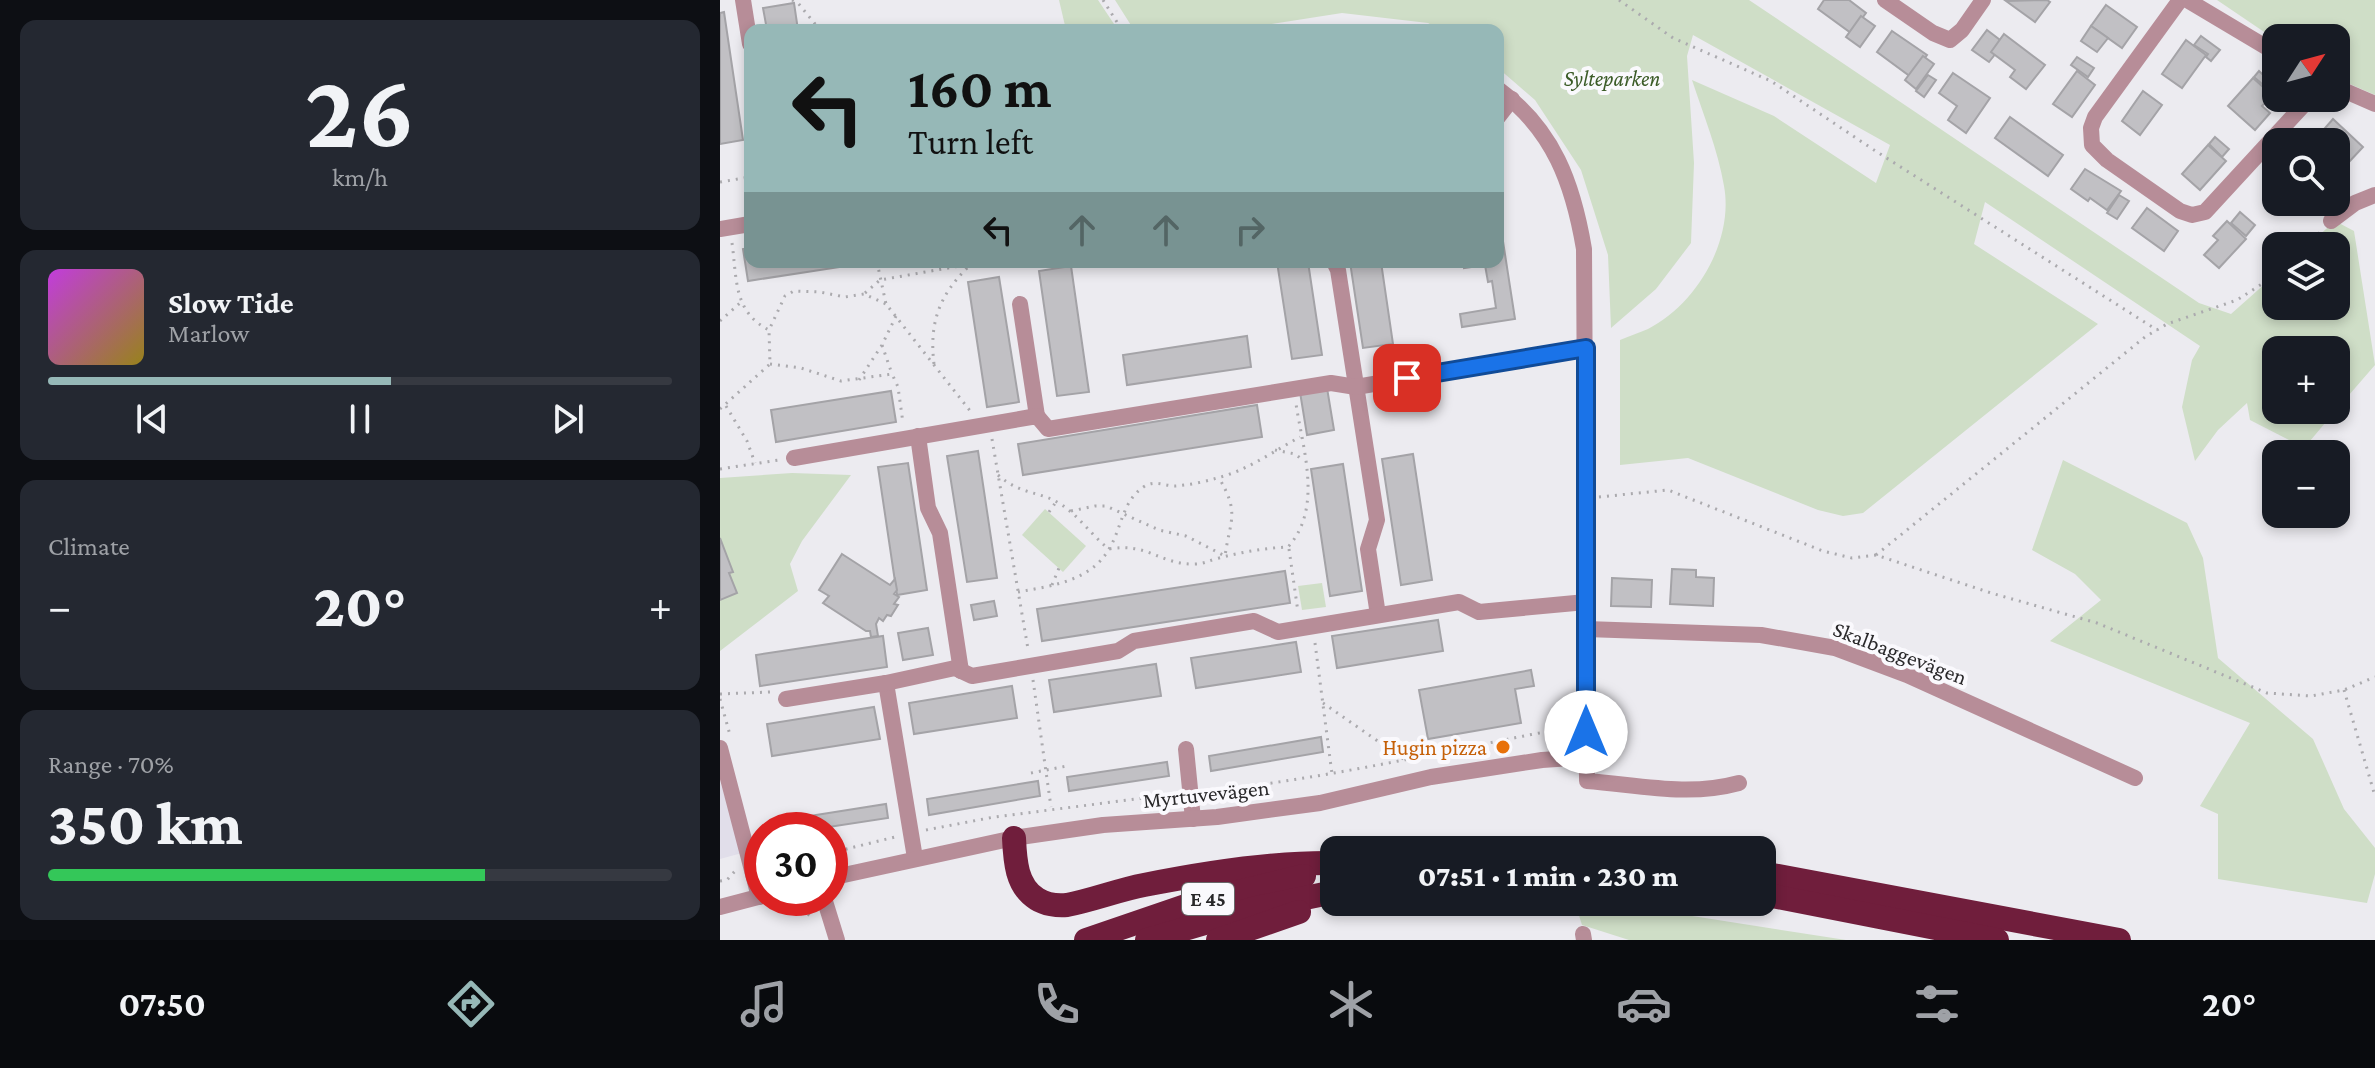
<!DOCTYPE html>
<meta charset="utf-8">
<style>
:root{--surface:#171b24;--page:#242831;--text:#f1f3f6;--muted:#9ea1a6;--line:#363941;--accent:#96b8b7}
body{margin:0;font-family:"Crimson Pro",serif;background:var(--page);color:var(--text);height:100vh;display:flex;flex-direction:column;font-size:30px;white-space:nowrap}
*{box-sizing:border-box;margin:0}
p{font-size:26px;color:var(--muted)}
.icon{flex:none;width:44px;height:44px;fill:none;stroke:currentColor;stroke-width:2;stroke-linecap:round;stroke-linejoin:round}
.map{position:relative;flex:1;overflow:hidden}
.sheet{display:flex;flex-direction:column;gap:20px;padding:20px;background:#0d0f14;width:720px}
.sheet>*{flex:none}
.banner{position:absolute;left:24px;top:24px;width:760px;height:244px;border-radius:16px;box-shadow:0 4px 12px #0003;background:#96b8b7;color:#111;overflow:hidden}
.needle{width:52px;rotate:54deg}
.controls{position:absolute;left:1542px;top:24px;display:grid;gap:16px}
.controls a{display:grid;place-items:center;width:88px;height:88px;border-radius:16px;background:var(--surface);box-shadow:0 4px 12px #0003;font-size:40px}
.speed{position:absolute;left:24px;top:812px;display:flex;gap:16px;font-size:40px;font-weight:700;text-align:center}
.speed>*{display:grid;place-content:center;width:104px;height:104px;border-radius:50%;background:var(--surface);box-shadow:0 4px 12px #0003;line-height:1}
.speed .limit{border:12px solid #d22;background:#fff;color:#111}
.pin{position:absolute;display:grid;place-items:center;width:68px;height:68px;color:#fff;margin:-34px;border-radius:16px;box-shadow:0 4px 12px #0006}
.me{position:absolute;width:88px;margin:-44px;rotate:0deg;stroke-linejoin:round;filter:drop-shadow(0 0 6px #0008)}
.turn{display:flex;align-items:center;gap:28px;height:168px;padding:0 32px;font-size:36px}
.turn .icon{width:104px;height:104px;stroke-width:2.5}
.turn b{display:block;font-size:56px;line-height:68px}
.lanes{display:flex;align-items:center;height:76px;padding:0 32px;background:#0003;justify-content:center;gap:40px;direction:ltr}
.lanes .off{opacity:.35}
.big{font-size:60px;font-weight:800;line-height:1.1}
.sheet .tile{flex:1;display:flex;flex-direction:column;justify-content:center;gap:12px;min-width:0;padding:0 28px;border-radius:16px;background:var(--page)}
.sheet .dial{align-items:center;gap:0}
.dial b{font-size:104px;line-height:1}
.song{display:flex;align-items:center;gap:24px}
.cover{width:96px;height:96px;border-radius:12px;background:linear-gradient(135deg,hsl(290 70% 55%),hsl(50 70% 35%))}
.played{height:8px;border-radius:4px;background:linear-gradient(90deg,var(--accent) 55%,var(--line) 55%)}
.keys{display:flex;justify-content:space-around;direction:ltr}
.heat{display:flex;justify-content:space-between;align-items:center;font-size:44px;direction:ltr}
.charge{height:12px;border-radius:6px;background:linear-gradient(90deg,#34c759 70%,var(--line) 0)}
.trip{position:absolute;left:600px;top:836px;width:456px;height:80px;border-radius:16px;background:var(--surface);box-shadow:0 4px 12px #0003;font-weight:800;line-height:80px;text-align:center}
.dock{display:flex;height:128px;justify-content:space-around;align-items:center;background:#090b0e;color:var(--muted)}
.dock .icon{width:56px;height:56px}
.dock .current{color:var(--accent)}
.dock b{font-size:36px;color:var(--text)}
main{display:flex;flex:1;min-height:0}
.map>svg:first-child{display:block}
</style>
<main>
<section class="sheet">
<div class="tile dial"><b>26</b><p>km/h</p></div>
<div class="tile">
<div class="song"><i class="cover"></i><div><b>Slow Tide</b><p>Marlow</p></div></div>
<div class="played"></div>
<div class="keys"><svg class="icon" aria-label="previous" viewBox="0 0 24 24"><path d="M18 5L8 12l10 7zM5 5v14"/></svg><svg class="icon" aria-label="pause" viewBox="0 0 24 24"><path d="M8 5v14M16 5v14"/></svg><svg class="icon" aria-label="next" viewBox="0 0 24 24"><path d="M6 5l10 7-10 7zM19 5v14"/></svg></div>
</div>
<div class="tile"><p>Climate</p>
<div class="heat"><a>−</a><b class="big">20°</b><a>+</a></div>
</div>
<div class="tile"><p>Range · 70%</p><b class="big">350 km</b><div class="charge"></div></div>
</section>
<div class="map">
<svg width="1655" height="940" viewBox="0 0 1655 940">
<rect width="100%" height="100%" fill="#ecebf0"/>
<!-- built -->
<path fill="#e1deea" d="M0,781L22,853L0,859Z"/>
<!-- green -->
<g fill="#cfdec7">
<path d="M339,0H378L398,30H346Z"/>
<path d="M395,0H1029L1479,303L1511,314L1556,274V306H1616V246H1587L1615,221L1634,231L1655,365L1616,410V350H1556V410H1616L1590,441L1573,442L1530,420L1527,403L1498,430L1475,461L1462,407L1472,360L1480,346L1265,202L1254,244L1378,324L1143,513L1123,516L1098,510L968,458L900,465V340C909,336 919,333 928,329C977,304 1014,240 1004,186C998,150 983,114 972,80L1054,116L1156,183L1170,145L973,35L967,56L974,163L971,243L936,289L891,328L888,255L861,170L815,100L778,68V30H720L708,23L622,13L514,30H414Z"/>
<path d="M1497,0H1655V95L1616,78V38L1556,40Z"/>
<path d="M1343,460L1467,523L1483,558L1498,658L1593,739L1624,809L1655,848V874L1647,903L1498,879V814L1480,806L1530,723L1330,641L1381,600L1355,574L1312,550Z"/>
<path d="M72,473L131,475L82,541L70,564L78,591L0,651V478Z"/>
<path d="M325,509L366,546L343,572L302,535Z"/>
<path d="M602,583L606,607L582,610L578,586Z"/>
<path d="M855,903L934,910L1126,940H909L862,925Z"/>
</g>
<!-- building -->
<g fill="#c1c0c4" stroke="#a4a3a7" stroke-width="2">
<path d="M1104,0H1129L1146,13L1131,33L1098,9Z"/>
<path d="M1327,0L1330,2L1315,22L1286,1Z"/>
<path d="M74,3L78,30H47L43,8Z"/>
<path d="M1386,5L1417,27L1402,48L1371,26Z"/>
<path d="M4,12L23,140L0,144V13Z"/>
<path d="M1141,16L1155,26L1140,47L1126,37Z"/>
<path d="M1371,26L1388,38L1377,52L1361,41Z"/>
<path d="M1267,30L1284,43L1269,62L1252,50Z"/>
<path d="M1172,31L1207,55L1191,77L1157,52Z"/>
<path d="M1284,34L1325,65L1306,89L1290,77L1295,70L1271,52Z"/>
<path d="M1481,36L1500,50L1491,61L1486,57L1488,54L1474,45Z"/>
<path d="M1466,40L1486,55L1462,88L1442,74Z"/>
<path d="M1203,56L1214,64L1196,89L1185,80Z"/>
<path d="M1357,57L1374,68L1368,77L1351,65Z"/>
<path d="M1357,71L1375,85L1352,117L1333,104Z"/>
<path d="M1539,71L1554,85L1549,90L1534,77Z"/>
<path d="M1233,73L1270,98L1246,133L1228,120L1237,106L1219,93Z"/>
<path d="M1208,75L1216,80L1204,97L1196,91Z"/>
<path d="M1533,78L1552,95L1542,106L1550,113L1535,130L1508,106Z"/>
<path d="M1423,91L1442,105L1420,135L1402,121Z"/>
<path d="M1290,117L1343,155L1328,176L1275,138Z"/>
<path d="M1613,119L1643,147L1628,163L1616,152V142H1606L1598,136Z"/>
<path d="M1591,131L1604,142H1589L1585,138Z"/>
<path d="M1495,137L1509,149L1502,157L1489,144Z"/>
<path d="M1488,145L1506,161L1480,190L1462,174Z"/>
<path d="M1365,169L1401,191L1387,210L1370,198L1368,201L1351,189Z"/>
<path d="M1399,195L1409,201L1397,219L1387,213Z"/>
<path d="M1564,202H1587L1577,213Z"/>
<path d="M1427,208L1458,231L1444,251L1412,228Z"/>
<path d="M778,209L795,319L742,327L740,314L776,308L772,281L768,282L765,265L744,268L743,262H778Z"/>
<path d="M1520,212L1535,225L1526,236L1511,223Z"/>
<path d="M1507,221L1526,239L1499,268L1484,255L1498,240L1493,236Z"/>
<path d="M30,248V262H133V265L28,281L23,249Z"/>
<path d="M557,262H588L602,355L572,359Z"/>
<path d="M630,262H661L673,344L643,348Z"/>
<path d="M351,266L369,392L337,396L319,271Z"/>
<path d="M279,277L299,402L267,407L248,282Z"/>
<path d="M527,336L531,367L407,385L403,355Z"/>
<path d="M607,388L614,430L587,435L580,392Z"/>
<path d="M171,391L176,422L56,442L51,410Z"/>
<path d="M537,405L542,437L303,475L298,444Z"/>
<path d="M258,451L277,578L247,582L227,456Z"/>
<path d="M693,454L712,580L681,585L662,459Z"/>
<path d="M188,463L207,590L177,595L158,467Z"/>
<path d="M623,464L642,591L610,596L591,469Z"/>
<path d="M0,538L13,572L9,573L17,593L0,600Z"/>
<path d="M122,554L170,585L175,579L177,590L174,594L179,597L174,604L178,605L171,616L167,615L163,621L159,618L156,624L158,636L151,637L150,631H146L103,603L109,596L99,590Z"/>
<path d="M952,569L976,570V577L994,578L993,606L950,604Z"/>
<path d="M565,571L570,603L322,641L317,609Z"/>
<path d="M892,578L932,580L931,607L891,606Z"/>
<path d="M274,601L277,616L254,620L251,605Z"/>
<path d="M718,620L723,651L617,668L612,636Z"/>
<path d="M208,628L213,655L183,660L178,633Z"/>
<path d="M163,636L167,667L40,686L36,655Z"/>
<path d="M576,642L581,672L476,688L471,658Z"/>
<path d="M436,664L441,696L334,712L329,680Z"/>
<path d="M811,670L814,686L795,689L801,723L708,739L699,690Z"/>
<path d="M292,686L297,718L194,734L189,703Z"/>
<path d="M154,707L160,739L52,756L47,724Z"/>
<path d="M601,737L603,752L491,771L489,756Z"/>
<path d="M447,762L449,776L349,791L347,777Z"/>
<path d="M318,781L320,796L209,815L207,799Z"/>
<path d="M166,804L168,818L89,830H66L64,820Z"/>
</g>
<g fill="none" stroke-linecap="round" stroke-linejoin="round">
<!-- path -->
<g stroke="#abaaae" stroke-width="3" stroke-dasharray="2 6" stroke-linecap="butt">
<path d="M72,0L78,3L100,30"/>
<path d="M383,0L402,30"/>
<path d="M899,0L953,38L1051,81L1154,150L1437,330"/>
<path d="M0,182L30,177"/>
<path d="M12,243C17,278 13,312 49,330L65,296L74,291L100,292L125,297L144,294L166,304"/>
<path d="M1588,246L1601,231"/>
<path d="M157,262L166,304L251,412"/>
<path d="M145,293L160,280L262,262"/>
<path d="M0,321L20,303"/>
<path d="M162,345L172,374"/>
<path d="M50,364L81,368L121,381L172,374L178,387L183,423"/>
<path d="M214,364C209,323 219,296 248,267"/>
<path d="M139,380L162,345L176,316"/>
<path d="M6,406L27,441L35,463"/>
<path d="M0,409L50,364L49,330"/>
<path d="M272,439L308,649"/>
<path d="M555,450L575,454L584,461"/>
<path d="M0,469L59,460"/>
<path d="M278,475C302,496 319,490 342,505C360,517 372,536 389,549C428,542 440,565 475,564C484,564 490,560 499,558C522,552 545,548 568,547C603,508 583,450 576,404"/>
<path d="M879,497L948,490L1103,551L1132,558L1156,555L1271,593L1377,623L1547,693L1591,696L1624,690L1655,677"/>
<path d="M351,511L375,506H386L439,530L466,536L505,556C510,520 520,513 499,478"/>
<path d="M329,512L336,502"/>
<path d="M569,549L578,612"/>
<path d="M1156,555L1425,337L1447,324L1517,300L1556,275"/>
<path d="M332,585L339,568"/>
<path d="M298,592C331,586 371,581 389,549C402,528 402,500 425,486C435,480 445,486 455,486C469,485 484,482 497,478C526,471 554,451 580,437"/>
<path d="M595,643L612,774"/>
<path d="M313,680L331,807"/>
<path d="M1624,690L1655,796"/>
<path d="M0,694L50,692"/>
<path d="M0,699L10,735"/>
<path d="M603,703L685,760"/>
<path d="M311,773L347,766"/>
<path d="M487,791C605,779 719,752 835,730L848,721L850,714"/>
<path d="M206,830L274,817L456,794"/>
<path d="M110,853L175,837"/>
<path d="M0,881L7,880L16,870"/>
<path d="M65,898L68,907L82,908L93,919"/>
</g>
<!-- minor -->
<g stroke="#b78d98" stroke-width="16">
<path d="M23,0L30,44"/>
<path d="M1165,0L1213,33L1230,40L1242,30L1263,0"/>
<path d="M1460,0L1375,117L1371,128L1372,145L1387,160L1460,211L1472,215L1485,212L1590,98"/>
<path d="M1467,0L1556,53"/>
<path d="M1616,87L1655,104"/>
<path d="M778,89C834,130 853,184 864,249L867,781C919,785 968,797 1019,783"/>
<path d="M778,117L792,99"/>
<path d="M1611,221L1635,203L1655,195"/>
<path d="M0,229L30,224"/>
<path d="M614,262L618,270L657,520L648,549L658,615"/>
<path d="M300,304L317,416"/>
<path d="M198,436L208,508L220,533L241,671"/>
<path d="M74,458L317,416L328,429L611,383L636,387L866,348"/>
<path d="M866,629L1041,635L1115,648L1187,675L1415,778"/>
<path d="M166,683L195,858"/>
<path d="M66,699L166,683L235,668L252,676L398,651L414,641L534,621L558,632L739,602L759,612L866,602"/>
<path d="M0,748L39,897"/>
<path d="M466,749L473,819"/>
<path d="M110,878L294,838L383,825L497,817L600,803L711,777L822,760L866,757"/>
<path d="M104,898L117,940"/>
<path d="M0,907L42,896"/>
<path d="M863,934L864,940"/>
</g>
<!-- highway -->
<g stroke="#701e3c" stroke-width="24">
<path d="M294,838C295,860 296,886 317,899C325,904 337,906 347,905C373,900 398,890 424,885C484,873 553,862 614,863"/>
<path d="M1042,873L1399,940"/>
<path d="M1042,894L1277,940"/>
<path d="M366,940L477,902L584,876"/>
<path d="M427,940L536,908L614,892"/>
<path d="M498,940L579,912"/>
</g>
</g>
<g fill="none" stroke-linecap="round" stroke-linejoin="round">
<defs>
<path id="route" d="M687,378L866,348V732"/>
</defs>
<!-- route casing -->
<use href="#route" stroke="#114b97" stroke-width="20"/>
<!-- route -->
<use href="#route" stroke="#1a73e8" stroke-width="14"/>
</g>
<!-- markers -->
<circle fill="#e8710a" stroke="#faf9fd" stroke-width="3" cx="783" cy="747" r="8"/>
<g text-anchor="middle" dominant-baseline="central" stroke-width="8" stroke-linejoin="round" paint-order="stroke">
<!-- shield labels -->
<rect fill="#faf9fd" stroke="#686769" stroke-width="2" x="462" y="883" width="52" height="32" rx="6"/>
<g font-size="20" font-weight="bold" fill="#29282a">
<text x="488" y="899">E 45</text>
</g>
<!-- park labels -->
<g font-size="22" font-style="italic" fill="#3b5b27" stroke="#faf9fd">
<text x="892" y="78">Sylteparken</text>
</g>
<!-- street labels -->
<g font-size="22" fill="#29282a" stroke="#faf9fd">
<text transform="translate(1180 653) rotate(21)">Skalbaggevägen</text>
<text transform="translate(486 794) rotate(-6)">Myrtuvevägen</text>
</g>
<!-- food labels -->
<g font-size="22" fill="#c56008" stroke="#faf9fd" text-anchor="end">
<text x="767" y="747">Hugin pizza</text>
</g>
</g>
</svg>
<div class="controls">
<a><svg class="needle" viewBox="-14 -14 28 28"><path d="M0-13l5 13h-10z" fill="#e53935"/><path d="M0 13l5-13h-10z" fill="#9ea1a6"/></svg></a>
<a><svg class="icon" aria-label="search" viewBox="0 0 24 24"><circle cx="10" cy="10" r="6"/><path d="M15 15l6 6"/></svg></a>
<a><svg class="icon" aria-label="layers" viewBox="0 0 24 24"><path d="M12 4l9 5-9 5-9-5zM3 14l9 5 9-5"/></svg></a>
<a>+</a>
<a>−</a>
</div>
<div class="speed"><div class="limit">30</div></div>
<div class="pin" style="left:687px;top:378px;background:#d93025"><svg class="icon" aria-label="arrive" viewBox="0 0 24 24"><path d="M6 21V4h12l-3 4 3 4H6"/></svg></div>
<svg class="me" style="left:866px;top:732px" viewBox="-20 -20 40 40"><circle r="19" fill="#fff"/><path d="M0-13L10 11 0 6-10 11z" fill="#1a73e8"/></svg>
<div class="trip">07:51 · 1 min · 230 m</div>
<div class="banner">
<div class="turn"><svg class="icon" aria-label="left" viewBox="0 0 24 24"><path d="M17 20v-9H6M10 6l-5 5 5 5"/></svg><div><b>160 m</b>Turn left</div></div>
<div class="lanes"><svg class="icon" aria-label="left" viewBox="0 0 24 24"><path d="M17 20v-9H6M10 6l-5 5 5 5"/></svg><svg class="icon off" aria-label="ahead" viewBox="0 0 24 24"><path d="M12 20V5M6 11l6-6 6 6"/></svg><svg class="icon off" aria-label="ahead" viewBox="0 0 24 24"><path d="M12 20V5M6 11l6-6 6 6"/></svg><svg class="icon off" aria-label="right" viewBox="0 0 24 24"><path d="M7 20v-9h11M14 6l5 5-5 5"/></svg></div>
</div>
</div>
</main>
<nav class="dock">
<b>07:50</b>
<svg class="icon current" aria-label="directions" viewBox="0 0 24 24"><path d="M12 3l9 9-9 9-9-9zM9 14v-3h6M13 9l2 2-2 2"/></svg>
<svg class="icon" aria-label="music" viewBox="0 0 24 24"><path d="M9 18V5l10-2v13"/><circle cx="6" cy="18" r="3"/><circle cx="16" cy="16" r="3"/></svg>
<svg class="icon" aria-label="phone" viewBox="0 0 24 24"><path d="M5 4h4l2 5-3 2q2 4 5 5l2-3 5 2v4C11 20 4 13 5 4z"/></svg>
<svg class="icon" aria-label="climate" viewBox="0 0 24 24"><path d="M12 3v18M4 7l16 10M4 17L20 7"/></svg>
<svg class="icon" aria-label="car" viewBox="0 0 24 24"><path d="M5 17H2v-5l4-1 3-4h7l3 4 3 1v5h-3M9 17h6M6 11h13"/><circle cx="7" cy="17" r="2"/><circle cx="17" cy="17" r="2"/></svg>
<svg class="icon" aria-label="filters" viewBox="0 0 24 24"><path d="M4 7h16M4 17h16"/><circle cx="9" cy="7" r="2"/><circle cx="15" cy="17" r="2"/></svg>
<b>20°</b>
</nav>
